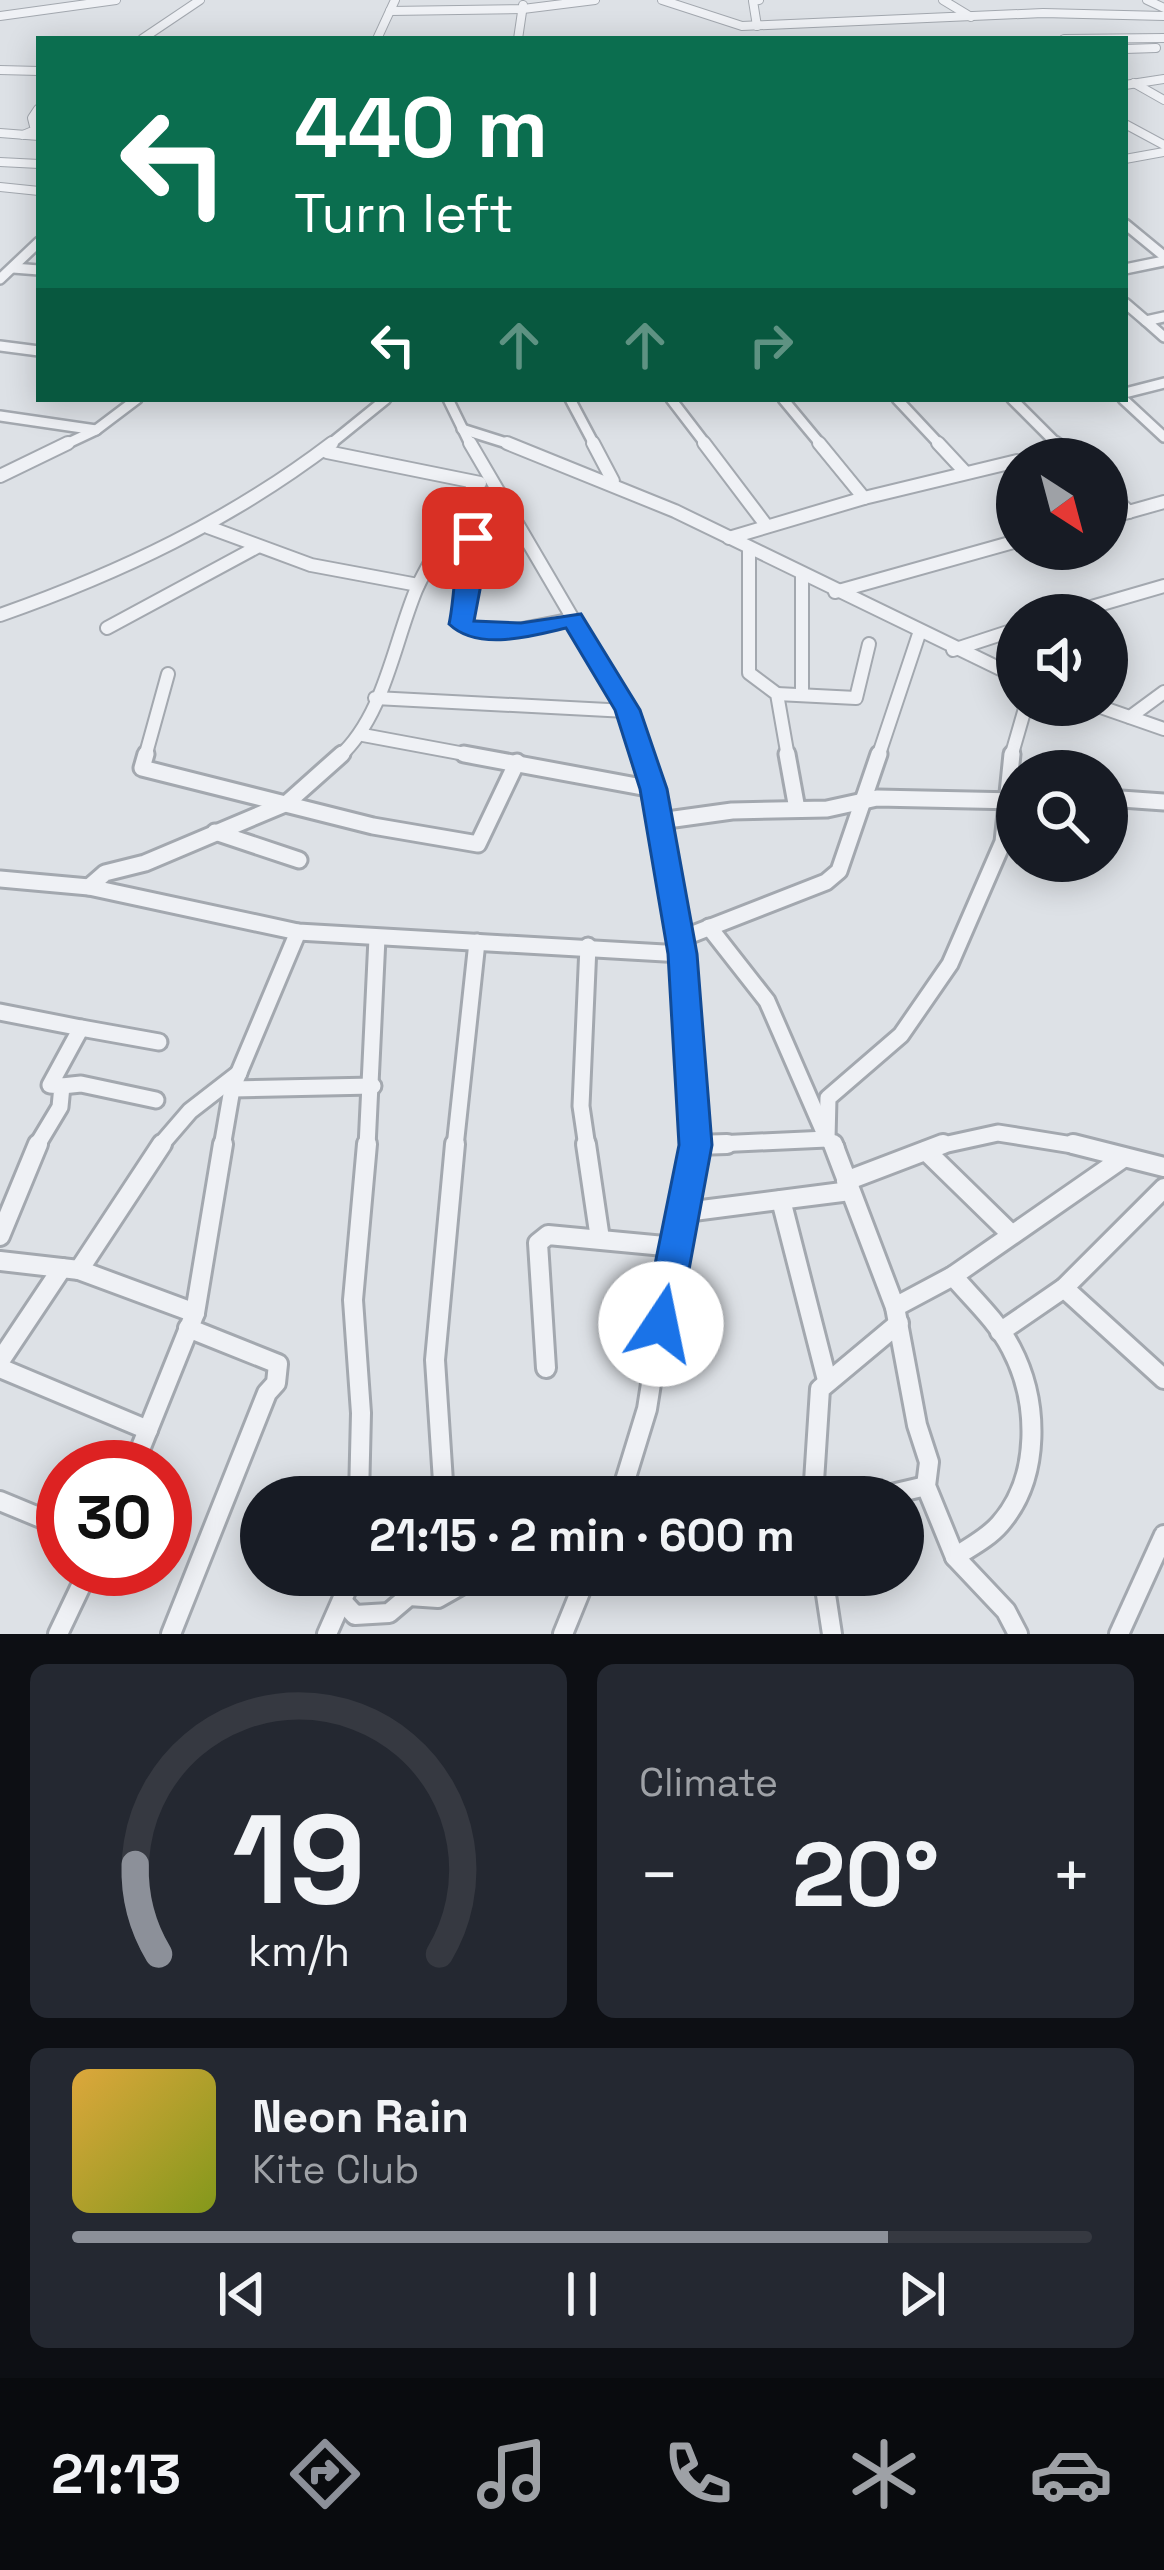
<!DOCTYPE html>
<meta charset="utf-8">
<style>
:root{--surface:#171b24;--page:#242831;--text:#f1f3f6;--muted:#9ea1a6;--line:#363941;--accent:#8c9099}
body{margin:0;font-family:"Space Grotesk",sans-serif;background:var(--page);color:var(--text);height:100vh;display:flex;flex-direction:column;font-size:45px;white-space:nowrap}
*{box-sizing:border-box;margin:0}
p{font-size:39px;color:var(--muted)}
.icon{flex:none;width:66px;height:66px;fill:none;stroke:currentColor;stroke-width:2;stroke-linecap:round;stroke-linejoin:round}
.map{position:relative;height:1634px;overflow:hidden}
.sheet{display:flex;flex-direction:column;gap:30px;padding:30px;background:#0d0f14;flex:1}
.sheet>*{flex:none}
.top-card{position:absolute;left:36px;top:36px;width:1092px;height:366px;border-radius:0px;box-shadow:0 6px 30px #0003;background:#0b6e4f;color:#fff;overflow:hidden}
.needle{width:78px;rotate:144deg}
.fabs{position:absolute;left:996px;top:438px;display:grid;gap:24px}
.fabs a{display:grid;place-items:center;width:132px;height:132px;border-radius:50%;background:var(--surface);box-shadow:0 6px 30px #0003;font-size:60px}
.speed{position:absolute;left:36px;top:1440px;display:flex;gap:24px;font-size:60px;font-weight:700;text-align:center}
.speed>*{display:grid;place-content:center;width:156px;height:156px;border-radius:50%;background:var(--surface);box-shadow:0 6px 30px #0003;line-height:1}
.speed .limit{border:18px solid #d22;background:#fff;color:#111}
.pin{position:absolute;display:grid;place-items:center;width:102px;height:102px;color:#fff;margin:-51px;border-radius:24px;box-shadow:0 6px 18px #0006}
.me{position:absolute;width:132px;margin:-66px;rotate:11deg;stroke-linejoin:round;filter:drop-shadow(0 0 9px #0008)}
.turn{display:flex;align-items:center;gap:42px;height:252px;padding:0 60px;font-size:54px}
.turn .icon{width:156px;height:156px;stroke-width:2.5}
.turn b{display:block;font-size:84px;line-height:102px}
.lanes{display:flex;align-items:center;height:114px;padding:0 60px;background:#0003;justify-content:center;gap:60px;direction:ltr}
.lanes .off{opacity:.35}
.big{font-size:90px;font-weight:700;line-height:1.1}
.sheet .card{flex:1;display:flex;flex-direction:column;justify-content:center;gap:18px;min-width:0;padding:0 42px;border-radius:18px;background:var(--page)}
.sheet .dial{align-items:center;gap:0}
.dial svg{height:312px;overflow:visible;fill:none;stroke:var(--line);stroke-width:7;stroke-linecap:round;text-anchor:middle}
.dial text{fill:var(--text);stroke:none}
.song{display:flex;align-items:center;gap:36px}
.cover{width:144px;height:144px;border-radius:18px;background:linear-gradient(135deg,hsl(40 70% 55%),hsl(70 70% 35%))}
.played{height:12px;border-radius:6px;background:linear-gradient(90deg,var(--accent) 80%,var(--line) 80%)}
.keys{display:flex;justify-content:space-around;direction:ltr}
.heat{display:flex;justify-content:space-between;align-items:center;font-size:66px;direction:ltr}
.sheet .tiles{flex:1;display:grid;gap:30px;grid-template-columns:1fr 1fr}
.card:last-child{grid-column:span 2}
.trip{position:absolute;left:240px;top:1476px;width:684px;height:120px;border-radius:60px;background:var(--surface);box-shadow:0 6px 30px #0003;font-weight:700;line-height:120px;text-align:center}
.tabs{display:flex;height:192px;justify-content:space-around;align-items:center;background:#090b0e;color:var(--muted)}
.tabs .icon{width:84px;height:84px}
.tabs .on{color:var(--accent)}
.tabs b{font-size:54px;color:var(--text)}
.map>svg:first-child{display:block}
</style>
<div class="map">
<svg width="1164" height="1634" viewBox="0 0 1164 1634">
<rect width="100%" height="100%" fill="#dde1e6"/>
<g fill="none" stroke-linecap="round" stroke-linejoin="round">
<defs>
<g id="street-far4">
<path d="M662,0L742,26L1043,13L1164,16"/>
<path d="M943,0L971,17"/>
<path d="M1147,0L1164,8"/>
<path d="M390,11L523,9L595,0"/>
<path d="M0,16L116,0"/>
<path d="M757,26L753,1L759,0"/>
<path d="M142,39L200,0"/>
<path d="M377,39L395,0"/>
<path d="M518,39L523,5"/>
<path d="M1064,39L1164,38"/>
<path d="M1125,49L1156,48"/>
<path d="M0,70L39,71"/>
<path d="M1134,83L1164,100"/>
<path d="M1125,85L1164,79"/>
<path d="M1125,124L1164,145"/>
<path d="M0,133L39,136"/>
<path d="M23,135L35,130L32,118L38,109"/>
<path d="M1125,159L1164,152"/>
<path d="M0,162L39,164"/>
<path d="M0,187L39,191"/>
</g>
<g id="street-far3">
<path d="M1125,224L1164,256"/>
<path d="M13,268L39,270"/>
<path d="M1125,269L1164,261"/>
<path d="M0,279L39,242"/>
<path d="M1125,303L1146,321"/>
<path d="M1164,317L1146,321L1164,337"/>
<path d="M0,346L39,351"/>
<path d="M1125,393L1164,383"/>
<path d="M448,399L471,446"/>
<path d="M570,399L595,446"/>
<path d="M671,399L707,446"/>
<path d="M783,399L822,446"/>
<path d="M897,399L941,446"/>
<path d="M1012,399L1059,446"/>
<path d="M1123,399L1164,437"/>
<path d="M0,416L96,430"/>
<path d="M462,429L516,446"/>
<path d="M62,446L96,430L137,399"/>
<path d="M328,446L386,399"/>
</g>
<g id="street-far2">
<path d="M470,443L627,711L640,757"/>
<path d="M507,443L675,511L1017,677"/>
<path d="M593,443L613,481"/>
<path d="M704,443L766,525"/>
<path d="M819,443L864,498"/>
<path d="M938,443L965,472"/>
<path d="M1056,443L1072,459"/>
<path d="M327,452L480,483"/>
<path d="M1027,459L1064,451"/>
<path d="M0,476L68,443"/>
<path d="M1107,491L1129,512"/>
<path d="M1107,518L1164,502"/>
<path d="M208,527L311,565L418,585"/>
<path d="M474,529L461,624L502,633L573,619"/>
<path d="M729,538L864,498L1017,461"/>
<path d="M749,548V673L777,694L788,757"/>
<path d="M802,575V695"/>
<path d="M835,592L1017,541"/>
<path d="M0,615C120,573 231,520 332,443"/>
<path d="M1064,615L1164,586"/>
<path d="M107,628L257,547"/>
<path d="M953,650L1017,629"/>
<path d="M777,694L856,698L869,644"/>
<path d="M375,698L627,711"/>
<path d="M1095,705L1164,729"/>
<path d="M1130,717L1164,692"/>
<path d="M363,735L481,757"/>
<path d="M145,757L168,674"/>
<path d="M339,757C384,716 393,646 416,590C432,553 458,521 474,483"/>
<path d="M878,757L919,634"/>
<path d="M1011,757L1026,705"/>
</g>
<g id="street-far1">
<path d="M146,754L142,768L373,826L478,844L517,762"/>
<path d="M464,754L653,789"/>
<path d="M639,754C676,881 693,1014 695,1147"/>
<path d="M787,754L797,809"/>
<path d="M1107,798L1164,802"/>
<path d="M660,821L732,811L827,809L877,798L1017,801"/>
<path d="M215,832L299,860"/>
<path d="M0,879L89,887L298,932L682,954"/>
<path d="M89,887L105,873L145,863L287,803L342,754"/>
<path d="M709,927L767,1001L827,1139L836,1147"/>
<path d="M680,939L826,882L839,871L879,754"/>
<path d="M0,1012L81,1028L50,1085L62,1086L60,1107L36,1147"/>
<path d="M81,1028L159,1042"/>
<path d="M62,1086L81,1084L156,1100"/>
<path d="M232,1089L373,1086"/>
<path d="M695,1145L827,1139L828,1098L901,1035L950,964L1003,842L1012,754"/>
<path d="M159,1147L190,1111L239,1073"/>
<path d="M222,1147L232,1089L298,932"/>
<path d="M367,1147L377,938"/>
<path d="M455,1147L477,942"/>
<path d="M587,1147L581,1106L588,946"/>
<path d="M934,1147L998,1133L1085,1147"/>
</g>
<g id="street">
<path d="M586,1144L600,1239"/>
<path d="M833,1144L895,1307L917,1425L929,1462L926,1486L955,1557L1006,1611L1018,1634"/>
<path d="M1073,1144L1164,1167"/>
<path d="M695,1145L727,1144"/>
<path d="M926,1151L1010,1233"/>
<path d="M846,1181L943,1144"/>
<path d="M781,1200L827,1380"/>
<path d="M678,1213L850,1191"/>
<path d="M0,1236L38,1144"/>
<path d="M0,1261L79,1270L195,1313"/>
<path d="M79,1270L162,1144"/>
<path d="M953,1276C973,1299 997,1321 1011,1348C1039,1401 1041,1477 1000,1524C988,1538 970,1547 955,1557"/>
<path d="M1064,1288L1164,1379"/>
<path d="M895,1307L953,1276L1123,1158"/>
<path d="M1000,1332L1064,1288L1164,1188"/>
<path d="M0,1361L62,1268"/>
<path d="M0,1368L148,1430"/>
<path d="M546,1368L538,1243L548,1235L675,1247"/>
<path d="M133,1467L195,1313L223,1144"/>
<path d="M622,1491L650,1497"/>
<path d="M359,1497L361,1413L353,1300L367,1144"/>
<path d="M444,1497L435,1360L455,1144"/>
<path d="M620,1497L647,1409L678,1213L695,1144"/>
<path d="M813,1497L820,1389L899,1323"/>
<path d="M879,1497L926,1486"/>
<path d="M0,1501L63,1527"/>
<path d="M823,1575L832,1634"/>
<path d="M343,1602L355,1615L389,1613L409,1596L438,1598L461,1585L460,1575"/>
<path d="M58,1634L89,1569"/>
<path d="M171,1634L267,1393L276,1383L278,1364L188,1328"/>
<path d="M327,1634L353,1575"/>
<path d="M563,1634L587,1575"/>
<path d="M1119,1634L1164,1535"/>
</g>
</defs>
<!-- street-far4 casing -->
<use href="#street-far4" stroke="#a3a8af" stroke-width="10"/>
<!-- street-far3 casing -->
<use href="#street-far3" stroke="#a3a8af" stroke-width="14"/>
<!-- street-far2 casing -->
<use href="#street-far2" stroke="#a3a8af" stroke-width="16"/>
<!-- street-far1 casing -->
<use href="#street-far1" stroke="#a3a8af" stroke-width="21"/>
<!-- street casing -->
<use href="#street" stroke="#a3a8af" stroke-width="24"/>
<!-- street-far4 -->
<use href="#street-far4" stroke="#eff1f5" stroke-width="8"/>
<!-- street-far3 -->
<use href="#street-far3" stroke="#eff1f5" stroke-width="9"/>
<!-- street-far2 -->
<use href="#street-far2" stroke="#eff1f5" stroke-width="12"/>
<!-- street-far1 -->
<use href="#street-far1" stroke="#eff1f5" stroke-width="15"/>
<!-- street -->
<use href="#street" stroke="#eff1f5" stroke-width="18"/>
</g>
<!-- route -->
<path fill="#1a73e8" stroke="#114b97" stroke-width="3" d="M473,531L484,538L479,551L482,579L474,621L521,623L581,614L640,710L667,789L697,954L712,1145L679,1324L673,1336L661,1341L648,1336L643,1324L679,1145L668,954L640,789L615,710L566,628C532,636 478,652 449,624C455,598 454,552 465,533Z"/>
</svg>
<div class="fabs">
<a><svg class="needle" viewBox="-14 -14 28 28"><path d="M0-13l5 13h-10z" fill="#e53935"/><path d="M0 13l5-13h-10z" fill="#9ea1a6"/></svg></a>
<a><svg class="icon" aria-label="sound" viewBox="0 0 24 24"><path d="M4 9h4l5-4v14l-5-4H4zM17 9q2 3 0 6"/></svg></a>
<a><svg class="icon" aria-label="search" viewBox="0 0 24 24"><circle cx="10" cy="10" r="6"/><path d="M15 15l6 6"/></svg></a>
</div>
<div class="speed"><div class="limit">30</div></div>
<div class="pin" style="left:473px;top:538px;background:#d93025"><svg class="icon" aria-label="arrive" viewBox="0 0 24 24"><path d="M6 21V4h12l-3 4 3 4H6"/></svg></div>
<svg class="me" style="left:661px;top:1324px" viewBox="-20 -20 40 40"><circle r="19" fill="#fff"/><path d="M0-13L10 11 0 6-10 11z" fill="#1a73e8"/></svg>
<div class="trip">21:15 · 2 min · 600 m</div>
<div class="top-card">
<div class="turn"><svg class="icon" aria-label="left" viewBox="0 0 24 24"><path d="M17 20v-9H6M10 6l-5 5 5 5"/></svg><div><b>440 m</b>Turn left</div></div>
<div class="lanes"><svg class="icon" aria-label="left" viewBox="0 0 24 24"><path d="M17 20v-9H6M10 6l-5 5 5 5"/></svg><svg class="icon off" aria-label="ahead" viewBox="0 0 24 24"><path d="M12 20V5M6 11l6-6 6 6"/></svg><svg class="icon off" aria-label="ahead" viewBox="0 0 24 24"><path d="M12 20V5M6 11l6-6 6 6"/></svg><svg class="icon off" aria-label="right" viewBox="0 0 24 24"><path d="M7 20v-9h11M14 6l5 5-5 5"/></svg></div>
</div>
</div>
<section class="sheet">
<div class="tiles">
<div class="card dial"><svg viewBox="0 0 100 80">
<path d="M14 69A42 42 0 1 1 86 69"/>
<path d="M14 69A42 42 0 0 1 8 46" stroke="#8c9099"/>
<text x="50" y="56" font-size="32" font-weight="700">19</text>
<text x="50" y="72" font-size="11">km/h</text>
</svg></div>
<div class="card"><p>Climate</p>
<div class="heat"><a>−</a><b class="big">20°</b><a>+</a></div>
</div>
<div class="card">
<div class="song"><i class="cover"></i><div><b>Neon Rain</b><p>Kite Club</p></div></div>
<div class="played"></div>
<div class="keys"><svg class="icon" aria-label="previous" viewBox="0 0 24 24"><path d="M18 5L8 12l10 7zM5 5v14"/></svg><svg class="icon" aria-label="pause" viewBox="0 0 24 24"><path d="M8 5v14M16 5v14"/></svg><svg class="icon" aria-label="next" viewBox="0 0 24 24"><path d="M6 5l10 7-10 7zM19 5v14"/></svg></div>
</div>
</div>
</section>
<nav class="tabs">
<b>21:13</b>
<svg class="icon on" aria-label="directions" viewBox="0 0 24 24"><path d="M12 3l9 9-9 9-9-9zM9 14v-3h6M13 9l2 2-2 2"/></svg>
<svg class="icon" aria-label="music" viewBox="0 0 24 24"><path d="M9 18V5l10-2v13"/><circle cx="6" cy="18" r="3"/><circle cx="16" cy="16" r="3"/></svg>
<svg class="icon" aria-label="phone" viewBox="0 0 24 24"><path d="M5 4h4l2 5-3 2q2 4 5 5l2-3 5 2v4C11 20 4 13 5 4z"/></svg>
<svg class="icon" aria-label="climate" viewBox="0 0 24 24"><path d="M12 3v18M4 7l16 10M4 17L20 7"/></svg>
<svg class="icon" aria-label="car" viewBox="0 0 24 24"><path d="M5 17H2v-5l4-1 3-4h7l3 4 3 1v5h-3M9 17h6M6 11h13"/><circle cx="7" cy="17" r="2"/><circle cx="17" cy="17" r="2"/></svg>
</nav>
